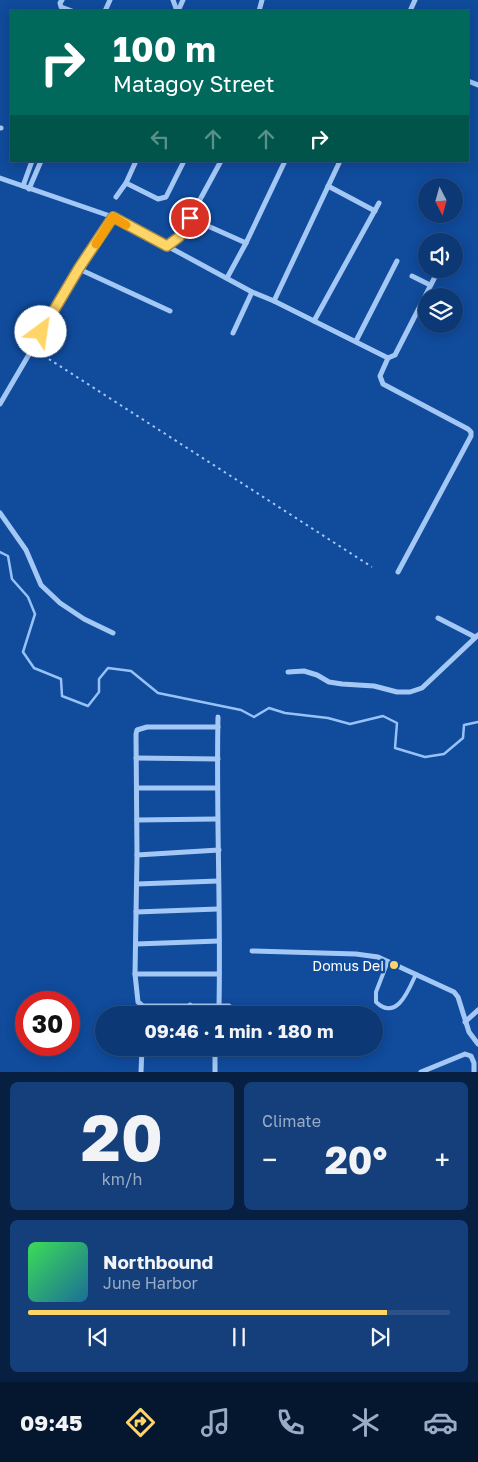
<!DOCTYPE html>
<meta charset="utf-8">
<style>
:root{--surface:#0c3875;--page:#153f7a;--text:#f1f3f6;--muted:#9aacc5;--line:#2c5287;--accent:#ffd568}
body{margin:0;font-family:"Golos Text",sans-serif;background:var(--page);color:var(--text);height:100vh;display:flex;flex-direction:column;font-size:19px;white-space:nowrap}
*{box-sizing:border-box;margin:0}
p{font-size:16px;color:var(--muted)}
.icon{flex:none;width:28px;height:28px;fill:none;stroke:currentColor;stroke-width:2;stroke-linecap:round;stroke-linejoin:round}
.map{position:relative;height:1072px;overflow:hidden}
.details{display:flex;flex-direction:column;gap:10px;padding:10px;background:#071f40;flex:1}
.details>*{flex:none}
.guide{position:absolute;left:10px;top:10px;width:459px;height:152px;border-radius:0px;box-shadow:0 2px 12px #0003,0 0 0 1px var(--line);background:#00695c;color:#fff;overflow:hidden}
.needle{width:32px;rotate:174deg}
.tools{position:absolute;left:418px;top:178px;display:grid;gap:10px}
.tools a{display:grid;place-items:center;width:45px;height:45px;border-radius:50%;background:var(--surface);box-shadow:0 2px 12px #0003,0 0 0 1px var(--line);font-size:25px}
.speed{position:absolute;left:15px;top:991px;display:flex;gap:10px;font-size:25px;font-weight:700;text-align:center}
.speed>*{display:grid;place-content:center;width:65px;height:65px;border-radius:50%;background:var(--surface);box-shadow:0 2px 12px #0003,0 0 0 1px var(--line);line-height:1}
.speed .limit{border:8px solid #d22;background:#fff;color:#111}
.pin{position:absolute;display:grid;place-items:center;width:42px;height:42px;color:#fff;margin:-21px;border:2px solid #fff;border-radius:50%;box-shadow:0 1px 5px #0007}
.me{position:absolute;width:55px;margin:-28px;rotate:31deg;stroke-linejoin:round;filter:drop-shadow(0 0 4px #0008)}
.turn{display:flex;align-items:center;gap:18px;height:105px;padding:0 20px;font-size:22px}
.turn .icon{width:65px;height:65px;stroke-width:2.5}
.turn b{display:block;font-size:35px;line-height:42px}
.lanes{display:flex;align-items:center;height:48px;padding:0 20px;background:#0003;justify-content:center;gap:25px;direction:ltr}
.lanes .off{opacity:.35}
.big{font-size:38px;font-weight:700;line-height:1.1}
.details .widget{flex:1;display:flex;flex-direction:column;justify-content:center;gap:8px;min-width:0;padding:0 18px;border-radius:8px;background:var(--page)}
.details .dial{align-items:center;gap:0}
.dial b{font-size:65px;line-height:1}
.song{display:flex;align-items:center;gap:15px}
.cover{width:60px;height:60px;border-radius:8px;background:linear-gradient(135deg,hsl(130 70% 55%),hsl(200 70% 35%))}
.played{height:5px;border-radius:2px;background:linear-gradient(90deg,var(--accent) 85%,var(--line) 85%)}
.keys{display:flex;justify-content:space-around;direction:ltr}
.heat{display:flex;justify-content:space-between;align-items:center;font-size:28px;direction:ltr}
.details .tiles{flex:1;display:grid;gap:10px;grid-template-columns:1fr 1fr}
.widget:last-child{grid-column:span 2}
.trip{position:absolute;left:95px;top:1006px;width:288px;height:50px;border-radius:25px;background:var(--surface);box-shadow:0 2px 12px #0003,0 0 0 1px var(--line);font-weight:700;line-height:50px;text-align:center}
.tab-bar{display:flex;height:80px;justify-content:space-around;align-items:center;background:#05162f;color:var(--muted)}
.tab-bar .icon{width:35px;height:35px}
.tab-bar .selected{color:var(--accent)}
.tab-bar b{font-size:22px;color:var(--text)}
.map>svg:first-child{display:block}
</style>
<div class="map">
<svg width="478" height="1072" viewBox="0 0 478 1072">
<rect width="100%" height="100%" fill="#104b9c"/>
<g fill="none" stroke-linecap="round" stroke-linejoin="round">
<!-- stream -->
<path stroke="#96c2f8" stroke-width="2.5" d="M0,552L8,556L12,579L28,597L35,614L23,652L34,668L61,679L62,696L88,706L99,692V679L108,668L131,671L158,693L241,710L254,717L269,708L285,713L328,718L350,724L383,716L397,723L395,748L425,757L444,754L463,738L464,725L478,722"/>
<!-- path -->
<path stroke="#a4c8f5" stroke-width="2" stroke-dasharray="2.5 4" stroke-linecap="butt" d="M38,352L372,567"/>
<!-- service -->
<path stroke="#a4c8f5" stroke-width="4" d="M388,961L376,992V1002C397,1022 409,989 416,974"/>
<!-- minor -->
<g stroke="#a4c8f5" stroke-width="5">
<path d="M62,0L60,3L61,7L72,11"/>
<path d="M173,0L177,11"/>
<path d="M105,11L110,0"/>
<path d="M178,11L183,0"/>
<path d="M259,11L262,0"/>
<path d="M410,11L415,0"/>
<path d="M468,81L478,85"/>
<path d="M0,128H1"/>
<path d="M340,161L274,301L388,358L380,376L383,384L468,429L471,432V436L398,572"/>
<path d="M0,178L113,217L167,246L179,237L184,229L221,161"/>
<path d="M126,183L158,199L166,197L184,161"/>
<path d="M23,186L32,161"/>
<path d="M328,186L375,211"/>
<path d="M29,189L41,161"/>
<path d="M116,197L126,183L136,161"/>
<path d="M190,218L246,243L285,161"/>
<path d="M167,246L252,292L274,301"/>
<path d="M79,269L170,311"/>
<path d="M412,276L430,285"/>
<path d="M227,278L246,243"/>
<path d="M314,321L379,203"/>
<path d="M233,333L252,292"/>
<path d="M356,341L397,261"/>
<path d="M388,358L395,355L439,269"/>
<path d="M0,404L79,269L113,217"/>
<path d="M0,513L26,550L41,585L60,603L84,619L113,633"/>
<path d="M438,618L475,637"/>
<path d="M288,672L304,671L317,675L329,682L342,684L374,686L397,692H410L422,688L478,635"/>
<path d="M218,717C216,814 221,910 219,1006"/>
<path d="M218,727H147L137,730L136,734L137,855L135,974L138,1002L143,1006H229"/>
<path d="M136,758L218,759"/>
<path d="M137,788H217"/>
<path d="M137,820L217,819"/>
<path d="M137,855L219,850"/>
<path d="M137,884L218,881"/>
<path d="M136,912L218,909"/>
<path d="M136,944L219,941"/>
<path d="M252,951L356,954L378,957L454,992L458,997L469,1032L478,1044"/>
<path d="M135,974H219"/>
<path d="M190,1015V1005"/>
<path d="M465,1022L478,1010"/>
<path d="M215,1048V1072"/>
<path d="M141,1072L142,1048"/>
<path d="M421,1072L465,1054L471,1056L474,1063V1072"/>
</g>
</g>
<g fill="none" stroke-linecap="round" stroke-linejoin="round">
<defs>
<path id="route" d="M41,332L79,268L113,217L167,246L179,237L190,218"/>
</defs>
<!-- route casing -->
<use href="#route" stroke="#a68a44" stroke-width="12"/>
<!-- route -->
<use href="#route" stroke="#ffd568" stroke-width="9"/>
<!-- slow -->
<path stroke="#f59e0b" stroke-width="9" d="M96,244L113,217L126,225"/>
</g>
<!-- markers -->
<circle fill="#ffd568" stroke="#104b9c" stroke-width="2" cx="394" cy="965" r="5"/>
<g text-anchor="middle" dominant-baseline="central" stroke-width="5" stroke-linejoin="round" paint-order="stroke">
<!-- poi labels -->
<g font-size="14" fill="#fff" stroke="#104b9c" text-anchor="end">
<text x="384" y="965">Domus Dei</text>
</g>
</g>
</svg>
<div class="tools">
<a><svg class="needle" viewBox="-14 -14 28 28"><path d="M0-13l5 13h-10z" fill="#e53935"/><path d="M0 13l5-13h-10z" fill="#9aacc5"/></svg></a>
<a><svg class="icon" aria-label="sound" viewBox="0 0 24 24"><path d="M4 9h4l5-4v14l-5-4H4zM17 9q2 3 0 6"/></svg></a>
<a><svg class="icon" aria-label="layers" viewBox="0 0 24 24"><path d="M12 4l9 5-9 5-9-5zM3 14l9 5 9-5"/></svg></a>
</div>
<div class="speed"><div class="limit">30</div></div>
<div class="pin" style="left:190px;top:218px;background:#d93025"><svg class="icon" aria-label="arrive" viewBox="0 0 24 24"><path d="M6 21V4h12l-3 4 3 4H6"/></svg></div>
<svg class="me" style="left:41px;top:332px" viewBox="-20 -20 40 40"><circle r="19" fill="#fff"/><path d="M0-13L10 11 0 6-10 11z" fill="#ffd568"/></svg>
<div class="trip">09:46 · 1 min · 180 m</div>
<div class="guide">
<div class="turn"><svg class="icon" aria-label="right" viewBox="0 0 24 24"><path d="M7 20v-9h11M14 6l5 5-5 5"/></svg><div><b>100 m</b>Matagoy Street</div></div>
<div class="lanes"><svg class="icon off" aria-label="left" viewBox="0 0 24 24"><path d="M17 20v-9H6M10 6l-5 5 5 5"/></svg><svg class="icon off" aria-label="ahead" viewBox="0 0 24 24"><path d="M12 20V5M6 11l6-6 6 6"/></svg><svg class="icon off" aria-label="ahead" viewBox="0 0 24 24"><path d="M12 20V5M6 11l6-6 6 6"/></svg><svg class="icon" aria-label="right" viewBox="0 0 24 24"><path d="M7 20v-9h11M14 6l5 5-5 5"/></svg></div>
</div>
</div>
<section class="details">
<div class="tiles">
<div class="widget dial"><b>20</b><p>km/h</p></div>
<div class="widget"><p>Climate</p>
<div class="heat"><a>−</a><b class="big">20°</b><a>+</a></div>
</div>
<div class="widget">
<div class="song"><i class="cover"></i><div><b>Northbound</b><p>June Harbor</p></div></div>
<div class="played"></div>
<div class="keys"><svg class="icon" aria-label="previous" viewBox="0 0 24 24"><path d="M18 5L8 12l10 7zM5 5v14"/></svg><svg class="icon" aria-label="pause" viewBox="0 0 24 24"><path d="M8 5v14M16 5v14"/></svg><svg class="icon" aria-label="next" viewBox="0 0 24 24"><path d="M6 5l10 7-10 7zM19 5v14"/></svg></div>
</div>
</div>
</section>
<nav class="tab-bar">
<b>09:45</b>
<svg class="icon selected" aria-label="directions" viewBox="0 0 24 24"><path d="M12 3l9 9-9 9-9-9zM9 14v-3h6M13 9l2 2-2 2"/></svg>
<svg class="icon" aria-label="music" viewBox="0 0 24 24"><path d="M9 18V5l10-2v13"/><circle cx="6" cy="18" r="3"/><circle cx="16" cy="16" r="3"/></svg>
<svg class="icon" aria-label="phone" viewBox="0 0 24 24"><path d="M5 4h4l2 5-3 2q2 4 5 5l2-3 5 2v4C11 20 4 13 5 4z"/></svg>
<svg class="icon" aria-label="climate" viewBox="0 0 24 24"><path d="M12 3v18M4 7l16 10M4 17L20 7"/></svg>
<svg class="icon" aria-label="car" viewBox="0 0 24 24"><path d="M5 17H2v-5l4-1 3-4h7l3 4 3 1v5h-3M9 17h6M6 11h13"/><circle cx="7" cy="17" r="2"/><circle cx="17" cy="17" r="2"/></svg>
</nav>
